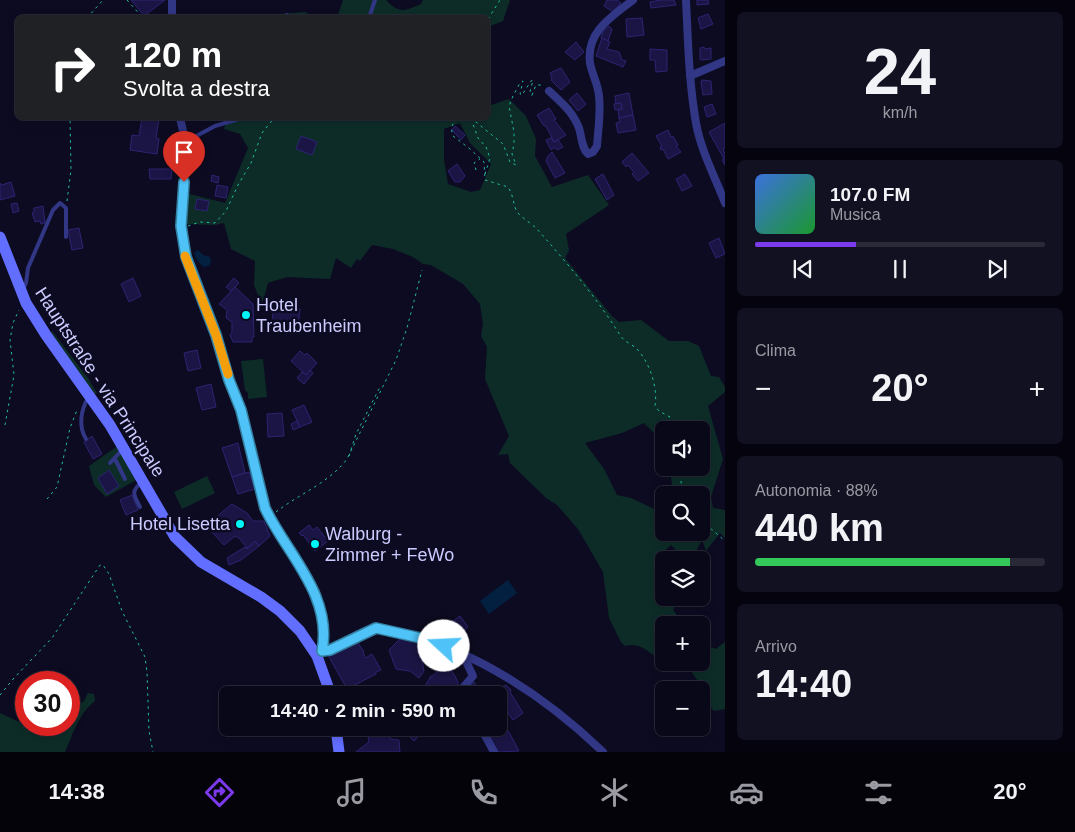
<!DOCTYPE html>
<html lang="it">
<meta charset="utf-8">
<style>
:root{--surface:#090819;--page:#121122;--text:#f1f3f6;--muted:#999aa2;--line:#292938;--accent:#7c3aed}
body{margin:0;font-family:Helvetica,sans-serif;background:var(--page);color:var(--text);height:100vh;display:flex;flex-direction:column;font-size:19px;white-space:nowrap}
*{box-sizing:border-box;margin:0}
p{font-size:16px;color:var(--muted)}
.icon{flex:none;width:28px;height:28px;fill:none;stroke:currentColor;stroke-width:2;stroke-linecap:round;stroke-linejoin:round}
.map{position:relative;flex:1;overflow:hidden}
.sheet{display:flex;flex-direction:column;gap:12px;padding:12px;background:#05040e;width:350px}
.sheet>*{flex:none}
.banner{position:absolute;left:15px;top:15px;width:475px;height:105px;border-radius:8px;box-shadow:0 2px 8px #0003,0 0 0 1px var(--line);background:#202124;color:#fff;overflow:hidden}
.controls{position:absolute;left:655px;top:421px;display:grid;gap:10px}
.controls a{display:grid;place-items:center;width:55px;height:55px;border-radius:8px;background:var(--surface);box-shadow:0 2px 8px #0003,0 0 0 1px var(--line);font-size:25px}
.speed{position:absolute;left:15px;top:671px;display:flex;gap:10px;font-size:25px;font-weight:700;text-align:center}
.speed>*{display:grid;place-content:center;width:65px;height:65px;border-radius:50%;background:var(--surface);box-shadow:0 2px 8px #0003,0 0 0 1px var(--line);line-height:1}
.speed .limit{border:8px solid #d22;background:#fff;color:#111}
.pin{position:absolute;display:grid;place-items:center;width:42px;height:42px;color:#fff;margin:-51px -21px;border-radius:50% 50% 50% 0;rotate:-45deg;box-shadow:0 0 5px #0007}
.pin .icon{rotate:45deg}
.me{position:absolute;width:55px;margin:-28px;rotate:290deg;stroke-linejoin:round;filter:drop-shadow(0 0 4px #0008)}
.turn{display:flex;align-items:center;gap:18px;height:105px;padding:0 25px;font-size:22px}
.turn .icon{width:65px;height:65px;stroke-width:2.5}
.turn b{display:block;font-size:35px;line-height:42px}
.big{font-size:38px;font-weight:700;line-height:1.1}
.sheet .card{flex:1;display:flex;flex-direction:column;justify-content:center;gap:8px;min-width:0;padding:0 18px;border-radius:8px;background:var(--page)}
.sheet .dial{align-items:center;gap:0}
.dial b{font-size:65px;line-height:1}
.song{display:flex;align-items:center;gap:15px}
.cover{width:60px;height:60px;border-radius:8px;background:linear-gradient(135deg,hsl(220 70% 55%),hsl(130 70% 35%))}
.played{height:5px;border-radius:2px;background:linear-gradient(90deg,var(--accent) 35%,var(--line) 35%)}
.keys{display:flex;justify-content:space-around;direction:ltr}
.heat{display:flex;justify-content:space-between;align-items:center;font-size:28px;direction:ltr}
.charge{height:8px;border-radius:4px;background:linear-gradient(90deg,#34c759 88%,var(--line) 0)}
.trip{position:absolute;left:219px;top:686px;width:288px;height:50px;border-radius:8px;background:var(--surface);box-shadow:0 2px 8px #0003,0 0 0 1px var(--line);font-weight:700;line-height:50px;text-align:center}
.tabs{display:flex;height:80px;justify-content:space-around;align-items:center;background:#04030a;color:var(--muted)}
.tabs .icon{width:35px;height:35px}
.tabs .on{color:var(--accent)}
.tabs b{font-size:22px;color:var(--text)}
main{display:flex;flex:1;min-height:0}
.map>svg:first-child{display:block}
</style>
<main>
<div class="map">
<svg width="725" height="752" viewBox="0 0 725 752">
<rect width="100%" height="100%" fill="#0c0b21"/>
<!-- green -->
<g fill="#0d2c28" fill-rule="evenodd">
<path d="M343,0H386C399,14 405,11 421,4L423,0H510L503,21L488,27V18H337Z"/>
<path d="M305,12L315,17L250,18L249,16Z"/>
<path d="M509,99L526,116L536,139L535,156L552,187L588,175L609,205L566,234L569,250L565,258L612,316L619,322L641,320L669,341H688L699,346L711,376L719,377L725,387V392L708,406L723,459L711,497L713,508L725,510V538L720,533L706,551L702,540L696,551L695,560H685L671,545L658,557L664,565V598H679L673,610L685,625H664V662L670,663L671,672C658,660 643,640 625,646L621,642L609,618L603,572L578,529L557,505L546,498L510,463L508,454L498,455L509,436L485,379L487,347L481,336L483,324L480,304L463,284L431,265L423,264L413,257L393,249L372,245L360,261L357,259L351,268L336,258L330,279L287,277L268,283L262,305L254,285L255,261L231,249L224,223L215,225L184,224L186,193L225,203L248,148L240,134L224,129L227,118H488V106ZM460,123L470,143L491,164L480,190L471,192L448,184L444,160V129ZM644,423L659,438L664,450V430H701V468H670L673,495H701V532H664V506L654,509L631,498L617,495L604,469L585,443L622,433Z"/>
<path d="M52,331L88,378L97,393L93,395L46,335Z"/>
<path d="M263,359L267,397L248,399V393L245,390L241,361Z"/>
<path d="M119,445L138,479L106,497L94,485L89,466Z"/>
<path d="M207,476L215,493L182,509L174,492Z"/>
<path d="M701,641L705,645L716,649L725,642V709L714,711L702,698L704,690L691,671L689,663L701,662Z"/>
<path d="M88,693L94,694L95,701C79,713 73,734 65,752H0V713L41,732L51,725H69V712L84,701Z"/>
</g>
<!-- water -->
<g fill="#042041">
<path d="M198,250L203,255L210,257L211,262L209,266L203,267L197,260L194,253Z"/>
<path d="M508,580L517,593L489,614L480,601Z"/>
</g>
<!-- building -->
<g fill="#1a1544" stroke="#2c2473">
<path d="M131,0H165L144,16Z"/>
<path d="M607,0H617L621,3L613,12L604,6Z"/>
<path d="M660,0H674L676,5L651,8L650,2Z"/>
<path d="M697,0H708L709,4L697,5Z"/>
<path d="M708,14L713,24L701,29L698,18Z"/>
<path d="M642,18L644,35L627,37L626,19Z"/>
<path d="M609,26L612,29L608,41L601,38L603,31Z"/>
<path d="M602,38L610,42L607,49L619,52L622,60L626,61L623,67L596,56Z"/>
<path d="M576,42L584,52L575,60L565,52Z"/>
<path d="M704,47L705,49L711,48V59L702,60L700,59V48Z"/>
<path d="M650,49L667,50V71L656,72L655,60H650Z"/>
<path d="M561,68L570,82L561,90L551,80L552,78L550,73Z"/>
<path d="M702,80L711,81L712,94L703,95L701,82Z"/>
<path d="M577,93L586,104L578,111L569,100Z"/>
<path d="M629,93L633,115L619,118L618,110L622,109L621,103L616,104L615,96Z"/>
<path d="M621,103L622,109L615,110L614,104Z"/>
<path d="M712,104L716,114L707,117L704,107Z"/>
<path d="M549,108L556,119L554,120L566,135L554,142L546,126H544L537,115Z"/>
<path d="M633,115L636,130L618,133L616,123L620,122L619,118Z"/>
<path d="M142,118H159L156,138L159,139L157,154L130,150L132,135L139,136Z"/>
<path d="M725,123V148L723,149L725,154V165L722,160L724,159L709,132Z"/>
<path d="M455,126L465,135L461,140L452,130Z"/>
<path d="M668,130L671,137L673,136L678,145L676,146L681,152L668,159L663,149L661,150L660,147L662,146L656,136Z"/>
<path d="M301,136L317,142L312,155L296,149Z"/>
<path d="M551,138L554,142L558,140L563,147L557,150L555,147L551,150L546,140Z"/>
<path d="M552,152L565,173L555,178L546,161L548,156Z"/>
<path d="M632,153L649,173L638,181L632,174L634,172L628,165L626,167L622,162Z"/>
<path d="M457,164L465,176L460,182H455L448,171Z"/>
<path d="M149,169H172L171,179H150Z"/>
<path d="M603,174L614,195L607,200L595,179Z"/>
<path d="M685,174L692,186L682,191L676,179Z"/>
<path d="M212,175L219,177L218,183L211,181Z"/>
<path d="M11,182L15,196L0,200V183L2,185Z"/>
<path d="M217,185L228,187L226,198L215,196Z"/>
<path d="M197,199L209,201L207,211L195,209Z"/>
<path d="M17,203L19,211L13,213L11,204Z"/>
<path d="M43,206L45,223L41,224L40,221L35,222L32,213L34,212V208Z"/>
<path d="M79,228L83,248L72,250L68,230Z"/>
<path d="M719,238L725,254L716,258L709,243Z"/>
<path d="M133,278L141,296L129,302L121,284Z"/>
<path d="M234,278L239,283L231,291L226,287Z"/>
<path d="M235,287L253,304L254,337H252V342H233L230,335L232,332V322L226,318L227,310L219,304Z"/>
<path d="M274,305L300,309L298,325L285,323L284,332L275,331L277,322L272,321Z"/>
<path d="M197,350L201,368L188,371L184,353Z"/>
<path d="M300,351L305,355L307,353L317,363L306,375L291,361Z"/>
<path d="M310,370L313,373L304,384L297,378L302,372L306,375Z"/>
<path d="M211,384L216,407L202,410L196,388Z"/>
<path d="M304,405L312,422L300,427L292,410Z"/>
<path d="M282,413L284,436L268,437L267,414Z"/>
<path d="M297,421L300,427L293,430L291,424Z"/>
<path d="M92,436L102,454L93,459L84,442Z"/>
<path d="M238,443L245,473L232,477L222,448Z"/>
<path d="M109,470L119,486L107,494L98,478Z"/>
<path d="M249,472L255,489L238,494L232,477Z"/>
<path d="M132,495L138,510L126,515L120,500Z"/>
<path d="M232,504L247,513L253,521H264L270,536L259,546L255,541L247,548L239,538L235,536L224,545L210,530L218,523L215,518Z"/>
<path d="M309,525L313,530L317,527L328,541L315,551L303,535L302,536L299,533Z"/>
<path d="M256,542L259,546L241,560L229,565L227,558L245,547L247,549Z"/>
<path d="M460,616L468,627L458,635L450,623Z"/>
<path d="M403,636L425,643L422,660L424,671L419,678L410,671L396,669L389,650Z"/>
<path d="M356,640L364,652L363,653L366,658L372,654L381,670L376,672V674L347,689L328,655Z"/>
<path d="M445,664L452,671L458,682V685L456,686L454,693L456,695H431L424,688L431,676H433L441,667H444Z"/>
<path d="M474,682L482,695H467L464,690Z"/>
<path d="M365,685L368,688H371L375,695H352L351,692Z"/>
<path d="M506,685L511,690L510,692L523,713L513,720L504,707L498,711L496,694L504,689L503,687Z"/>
<path d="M502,722L510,734L519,751L498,752L487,734L498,728Z"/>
<path d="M401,728H420L423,731L414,741Z"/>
<path d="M368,735H390V739L399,740L400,752H356L369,742Z"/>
</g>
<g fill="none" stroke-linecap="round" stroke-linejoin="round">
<!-- path -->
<g stroke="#21bda4" stroke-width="1" stroke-dasharray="2.5 4" stroke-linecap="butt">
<path d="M127,0L143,18"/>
<path d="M87,18L103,0"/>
<path d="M488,19L500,0"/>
<path d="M532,95L536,85H544"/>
<path d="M456,118L451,128L453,136L470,149L484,162L485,180L508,187C514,196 513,205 517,212C522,218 531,223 537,229C567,263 596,297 620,335C624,342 632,344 637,349C650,363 658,388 655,406L659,411L670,417L672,430"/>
<path d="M476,170L474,163L480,159"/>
<path d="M485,174L490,158L486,147L478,138L473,124L476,122L503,144L510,162L516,165L512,154L514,144V132L509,106L513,96L520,83L523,81L520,94L522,95L531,81L533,80L530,92L532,96"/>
<path d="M67,201L71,170L70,118"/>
<path d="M188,226L200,222L215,223L226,211L238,185L251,163L262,133L274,118"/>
<path d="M5,425L14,375L10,340L13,323L19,310"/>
<path d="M349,456L356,434L380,387"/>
<path d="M681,468V482L684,495"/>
<path d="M47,499L57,487L70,428L77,410"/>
<path d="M276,512C299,494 329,483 347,459L396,360L407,328L422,270"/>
<path d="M701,520L725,541"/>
<path d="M0,695L14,678L52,638L100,565H103L109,574L122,611L145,657L147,672L149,731L153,752"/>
</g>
<!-- lane -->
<g stroke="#313685" stroke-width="4">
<path d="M282,18L287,15L292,18"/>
<path d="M369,18L375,0"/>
<path d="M187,141L215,126L242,118"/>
<path d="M23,290L26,283L28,268L53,210L60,203L66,208V237"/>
<path d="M86,439C78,426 81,410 88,398"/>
<path d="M115,459L125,479"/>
<path d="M110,463L122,450"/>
<path d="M140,507C134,495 130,492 142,482"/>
</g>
<!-- street -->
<g stroke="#313685" stroke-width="8">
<path d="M686,0C688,41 689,83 696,123C701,151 715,177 725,203"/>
<path d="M172,18V0"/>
<path d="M690,76L725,61"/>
<path d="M549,91C562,103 573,112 579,128C582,137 581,147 588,154L593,152L597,146C598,130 601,112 599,96C598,84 592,74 590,63C586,32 611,17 633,0"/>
<path d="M180,118L187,148L181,226L185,257L216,335L229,380L241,410L265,508C272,523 282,536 291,550C304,570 314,590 320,613C323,625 325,638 322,651"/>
<path d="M322,651L330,650C342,643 362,630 375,628C382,627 393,631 401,633C476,650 548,699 603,752"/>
<path d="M463,695L460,691L473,676L463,655"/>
<path d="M481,728L494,752"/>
</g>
<!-- secondary -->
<g stroke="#626eff" stroke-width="11">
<path d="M0,237L26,303L46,335L110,425L175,537L201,562L261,597L280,611L300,631L317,656L331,695"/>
<path d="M336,728L339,752"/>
</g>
</g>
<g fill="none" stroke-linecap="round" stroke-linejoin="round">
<defs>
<path id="route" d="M184,182L181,226L186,257L216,335L229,380L241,410L265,508C286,553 333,595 322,651L330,650L376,628L425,639L444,646"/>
</defs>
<!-- route casing -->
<use href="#route" stroke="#337fa1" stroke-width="12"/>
<!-- route -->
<use href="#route" stroke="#4fc3f7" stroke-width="9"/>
<!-- slow -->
<path stroke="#f59e0b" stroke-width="9" d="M185,256L216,335L228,374"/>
</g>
<!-- markers -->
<g fill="#00f6f6" stroke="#0c0b21" stroke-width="2">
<circle cx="246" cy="315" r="5"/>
<circle cx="240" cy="524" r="5"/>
<circle cx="315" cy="544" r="5"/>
</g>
<g text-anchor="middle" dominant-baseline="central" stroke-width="5" stroke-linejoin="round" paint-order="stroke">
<!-- poi labels -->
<g font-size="18" fill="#cccbff" stroke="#0c0b21" text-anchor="start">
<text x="256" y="305">Hotel<tspan x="256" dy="21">Traubenheim</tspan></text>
<text x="230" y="524" text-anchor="end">Hotel Lisetta</text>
<text x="325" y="534">Walburg -<tspan x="325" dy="21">Zimmer + FeWo</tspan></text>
</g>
<!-- street labels -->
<g font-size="18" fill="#cccbff" stroke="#0c0b21">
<text transform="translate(100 382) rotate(57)">Hauptstraße - via Principale</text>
</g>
</g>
</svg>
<div class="controls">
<a><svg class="icon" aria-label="sound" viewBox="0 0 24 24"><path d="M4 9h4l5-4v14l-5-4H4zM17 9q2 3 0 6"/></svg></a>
<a><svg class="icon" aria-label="search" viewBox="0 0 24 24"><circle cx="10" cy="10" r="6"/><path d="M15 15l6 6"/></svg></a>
<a><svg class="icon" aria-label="layers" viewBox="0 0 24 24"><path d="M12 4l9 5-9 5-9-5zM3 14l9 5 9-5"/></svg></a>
<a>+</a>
<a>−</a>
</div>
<div class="speed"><div class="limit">30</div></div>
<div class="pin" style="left:184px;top:182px;background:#d93025"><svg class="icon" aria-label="arrive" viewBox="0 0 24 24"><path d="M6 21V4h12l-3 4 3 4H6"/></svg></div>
<svg class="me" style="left:444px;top:646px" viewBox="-20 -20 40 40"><circle r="19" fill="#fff"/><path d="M0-13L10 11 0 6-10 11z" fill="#4fc3f7"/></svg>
<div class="trip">14:40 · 2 min · 590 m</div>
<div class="banner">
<div class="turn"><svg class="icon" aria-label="right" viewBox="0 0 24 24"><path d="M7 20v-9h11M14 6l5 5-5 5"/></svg><div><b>120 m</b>Svolta a destra</div></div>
</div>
</div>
<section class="sheet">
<div class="card dial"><b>24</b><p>km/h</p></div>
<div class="card">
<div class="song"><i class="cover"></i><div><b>107.0 FM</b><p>Musica</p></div></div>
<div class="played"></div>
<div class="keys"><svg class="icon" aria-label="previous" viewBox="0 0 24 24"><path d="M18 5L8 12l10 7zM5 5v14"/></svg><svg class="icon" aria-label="pause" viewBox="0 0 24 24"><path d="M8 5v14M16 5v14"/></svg><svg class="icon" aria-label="next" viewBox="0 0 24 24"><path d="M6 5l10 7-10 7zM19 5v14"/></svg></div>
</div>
<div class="card"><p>Clima</p>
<div class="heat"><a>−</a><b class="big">20°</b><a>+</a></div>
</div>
<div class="card"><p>Autonomia · 88%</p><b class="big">440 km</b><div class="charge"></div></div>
<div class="card"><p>Arrivo</p><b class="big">14:40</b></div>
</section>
</main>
<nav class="tabs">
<b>14:38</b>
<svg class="icon on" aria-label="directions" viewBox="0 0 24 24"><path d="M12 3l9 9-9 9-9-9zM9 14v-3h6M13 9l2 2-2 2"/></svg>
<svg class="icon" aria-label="music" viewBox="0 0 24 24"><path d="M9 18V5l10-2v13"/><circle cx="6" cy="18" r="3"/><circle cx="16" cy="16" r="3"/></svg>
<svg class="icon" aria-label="phone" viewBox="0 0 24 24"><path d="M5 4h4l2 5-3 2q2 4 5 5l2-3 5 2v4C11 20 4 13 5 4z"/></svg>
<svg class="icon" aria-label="climate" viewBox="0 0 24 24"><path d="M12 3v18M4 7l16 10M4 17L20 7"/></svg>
<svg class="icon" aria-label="car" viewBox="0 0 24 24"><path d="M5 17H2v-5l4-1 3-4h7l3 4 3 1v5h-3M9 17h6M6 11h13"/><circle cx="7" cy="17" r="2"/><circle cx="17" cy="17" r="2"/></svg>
<svg class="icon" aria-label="filters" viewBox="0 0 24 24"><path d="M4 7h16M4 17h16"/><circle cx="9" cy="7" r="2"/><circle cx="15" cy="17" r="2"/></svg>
<b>20°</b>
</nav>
